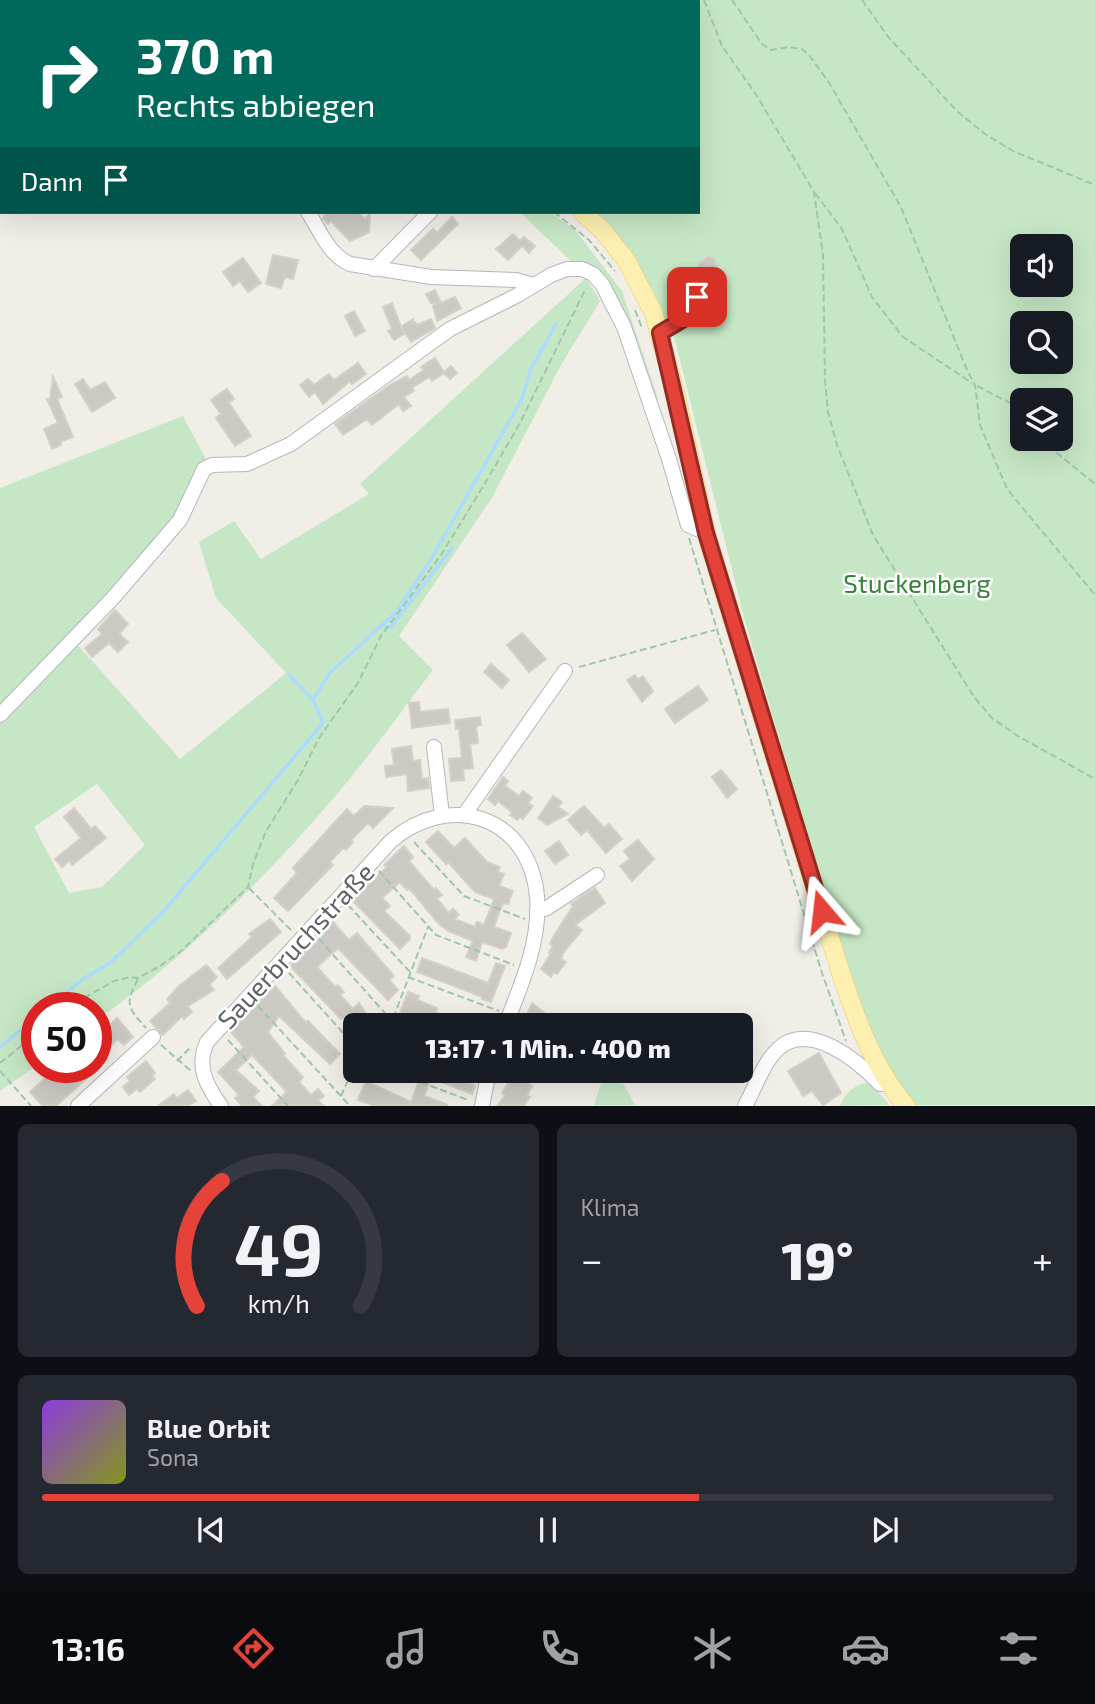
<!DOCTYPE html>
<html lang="de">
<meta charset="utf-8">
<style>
:root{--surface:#171b24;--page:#242831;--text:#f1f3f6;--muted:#9ea1a6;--line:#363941;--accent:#e54239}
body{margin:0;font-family:"Exo 2",sans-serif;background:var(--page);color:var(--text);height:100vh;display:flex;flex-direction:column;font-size:26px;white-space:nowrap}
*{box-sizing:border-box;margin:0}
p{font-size:23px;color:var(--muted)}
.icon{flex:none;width:38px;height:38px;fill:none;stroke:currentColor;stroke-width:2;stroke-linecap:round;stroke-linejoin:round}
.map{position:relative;height:1106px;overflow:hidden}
.panel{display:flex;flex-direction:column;gap:18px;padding:18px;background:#0d0f14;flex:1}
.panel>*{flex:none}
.banner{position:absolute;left:0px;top:0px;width:700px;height:214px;box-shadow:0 7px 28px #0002;background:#00695c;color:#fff;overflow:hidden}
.buttons{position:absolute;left:1010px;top:234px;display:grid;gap:14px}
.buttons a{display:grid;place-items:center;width:63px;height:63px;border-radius:10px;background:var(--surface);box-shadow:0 7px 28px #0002;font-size:35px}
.speed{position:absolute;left:21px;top:992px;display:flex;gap:14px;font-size:35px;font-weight:700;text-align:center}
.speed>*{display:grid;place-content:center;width:91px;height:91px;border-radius:50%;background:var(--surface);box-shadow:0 7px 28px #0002;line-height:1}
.speed .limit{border:10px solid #d22;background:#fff;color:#111}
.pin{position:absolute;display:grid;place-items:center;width:60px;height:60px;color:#fff;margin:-30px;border-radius:14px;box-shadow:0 4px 10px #0006}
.me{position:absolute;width:77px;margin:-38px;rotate:343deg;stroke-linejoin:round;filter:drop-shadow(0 0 5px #0008)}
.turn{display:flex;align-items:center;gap:24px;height:147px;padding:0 21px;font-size:32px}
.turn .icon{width:91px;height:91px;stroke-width:2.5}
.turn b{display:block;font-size:49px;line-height:60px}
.then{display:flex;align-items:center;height:66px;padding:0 21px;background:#0003;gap:14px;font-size:26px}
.big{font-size:52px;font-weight:800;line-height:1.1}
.panel .tile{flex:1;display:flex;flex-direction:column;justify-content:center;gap:10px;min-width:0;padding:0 24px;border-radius:10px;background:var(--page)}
.panel .dial{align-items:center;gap:0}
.dial svg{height:182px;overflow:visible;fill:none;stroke:var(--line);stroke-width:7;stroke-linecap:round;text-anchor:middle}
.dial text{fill:var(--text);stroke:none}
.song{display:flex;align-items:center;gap:21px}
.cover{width:84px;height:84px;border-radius:10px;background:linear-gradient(135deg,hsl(270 70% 55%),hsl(70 70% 35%))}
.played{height:7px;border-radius:4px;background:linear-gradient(90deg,var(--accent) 65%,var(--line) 65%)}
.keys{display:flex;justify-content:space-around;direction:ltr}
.heat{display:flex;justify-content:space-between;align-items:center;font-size:38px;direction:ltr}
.panel .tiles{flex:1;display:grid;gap:18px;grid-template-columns:1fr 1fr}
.tile:last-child{grid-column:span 2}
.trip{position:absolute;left:343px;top:1013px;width:410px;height:70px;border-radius:10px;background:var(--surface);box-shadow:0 7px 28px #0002;font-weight:800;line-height:70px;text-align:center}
.menu{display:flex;height:112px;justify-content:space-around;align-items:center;background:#090b0e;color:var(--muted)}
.menu .icon{width:49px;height:49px}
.menu .selected{color:var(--accent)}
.menu b{font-size:32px;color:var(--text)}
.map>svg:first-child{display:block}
</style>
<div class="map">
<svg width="1095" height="1106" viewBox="0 0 1095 1106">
<rect width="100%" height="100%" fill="#f0eee7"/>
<!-- green -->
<g fill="#c6e7c5" fill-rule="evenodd">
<path d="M660,0H1095V1105H916L891,1073L858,1006L744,618L675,340L652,289L615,234L592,212H698V2ZM1022,247H1060V285H1022ZM1022,324H1060V362H1022ZM1022,401H1060V439H1022Z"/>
<path d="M520,212H550L575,230L622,291L658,399V417L616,297L575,265Z"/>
<path d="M586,278L600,301L561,365L493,496L399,636L433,670C400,713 368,758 332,800C262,882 184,958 96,1021V1008H37V1065L0,1091V720L76,643L180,759L286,673L216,598L199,542L234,521L261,559L369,494L360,484ZM97,784L145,845L102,887L69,893L34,827Z"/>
<path d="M183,416L207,461L199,465L189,499L102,602L0,709V488Z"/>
<path d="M605,1071H616L635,1105H594Z"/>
<path d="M871,1082L889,1105L840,1106C845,1092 857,1083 871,1082Z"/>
</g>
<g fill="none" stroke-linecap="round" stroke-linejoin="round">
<!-- stream -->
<g stroke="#abdbfd" stroke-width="3.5">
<path d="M382,625L390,628L452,548"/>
<path d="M289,675L313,700"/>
<path d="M47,1008L83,979L109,964L163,912L323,723L313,700L329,674L397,611L429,563L522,399L530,371L556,324"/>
<path d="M0,1047L37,1017"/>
</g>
</g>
<!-- building -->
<g fill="#ccc9c4" stroke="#d5d0c6" stroke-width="2">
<path d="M322,212H357L365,219L370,213L369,232L350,241L331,221L328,224L323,219L325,215Z"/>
<path d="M452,217L458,224L421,260L411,250L433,229L437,233Z"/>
<path d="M513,234L520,241L524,237L535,246L529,253L522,246L508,260L496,249Z"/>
<path d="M273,255L298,260L293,279L285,277L281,288L266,284Z"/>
<path d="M709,256L715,259V264L721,272L718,279L705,280L702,274L698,264Z"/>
<path d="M243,258L261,283L248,292L240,281L233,286L223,272Z"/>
<path d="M435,290L441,303L455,297L461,308L437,321L433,306L437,303H431L426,294Z"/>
<path d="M392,303L401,327L413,319L412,323L415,322L417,325L431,319L435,328L411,342L402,328L404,334L394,340L388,331L392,329L383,307Z"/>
<path d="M354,311L365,331L355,336L345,316Z"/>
<path d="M435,358L444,372L451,366L457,373L450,379L444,373L432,381L429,377L412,388L414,391L404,397L411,406L403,411L399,404L372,425L367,419L343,435L335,424L390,385L407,376L409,380L424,370L421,367Z"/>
<path d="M358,363L366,374L352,384L350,381L323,404L315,392L309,397L300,385L308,379L314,385L329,374L334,380Z"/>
<path d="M53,377L62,397L57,399L73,437L60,442L61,445L52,449L44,429L58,423L47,399H50Z"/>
<path d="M83,379L90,390L105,382L115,398L92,412L75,384Z"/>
<path d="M227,389L234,399L229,403L251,436L235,446L216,418L221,414L211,400Z"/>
<path d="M115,610L128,624L119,634L128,642L118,652L109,643L92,657L85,648L102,634L98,629Z"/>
<path d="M522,633L546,659L529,672L507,645Z"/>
<path d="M491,664L509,680L502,688L484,672Z"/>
<path d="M635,675L638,679L643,676L653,691L642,702L627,680Z"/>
<path d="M698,686L708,700L675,723L665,709Z"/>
<path d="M419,702L420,712L448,709L450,723L412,728L409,703Z"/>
<path d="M480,717L481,725L476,726L478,743L470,744L473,768L463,769L464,780L451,781L449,759L462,758L459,728L456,729L455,720Z"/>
<path d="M411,746L413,761L420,760L422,779L428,778L429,788L408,791L407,774L386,777L385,766L394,765L392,749Z"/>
<path d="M721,770L737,789L727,798L712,777Z"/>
<path d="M503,777L508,781L505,786L519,796L523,791L532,798L528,803L533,806L523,819L520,817L517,820L510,815L512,812L498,801L495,805L488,799Z"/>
<path d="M553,796L562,802L558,807L568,814L547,825L538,818Z"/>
<path d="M364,806L393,808L373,828L368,823L351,840L353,842L346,850L343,848L330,862L333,865L288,911L274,898L297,873L293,868L347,809L354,816Z"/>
<path d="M584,806L604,828L609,824L622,839L606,853L587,830L581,835L568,820Z"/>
<path d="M74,808L91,829L95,826L106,838L72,865L69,861L62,867L55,859L81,838L64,817Z"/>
<path d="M438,831L454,848L465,838L487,862L500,867L498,872L504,874L499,886L513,891L508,904L503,903L494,927L511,933L506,947L502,949L482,942L476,961L466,957L473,941L448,931L438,923L409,888L407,890L400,882L382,898L390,906L384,911L410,936V939L400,949L352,900L387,867L384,865L404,846L413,857L409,861L434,890L436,888L442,895L437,899L449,913L453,909L459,915L454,919L475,927L477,922L484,925L494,899L475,892L448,862L446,864L426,842Z"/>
<path d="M638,840L654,859L632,881L620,866L630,859L624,851Z"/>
<path d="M559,841L568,855L555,864L545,851Z"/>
<path d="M595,888L605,903L575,925L582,930L563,953L561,959L566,962L557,974L554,972L551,977L541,969L551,953L549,952L553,946L550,944L552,939L573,906L571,904Z"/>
<path d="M270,919L281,932L227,979L218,968L252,937L249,934Z"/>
<path d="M333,922L349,940L357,933L394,976L389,980L398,990L388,1000L338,948L317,967L335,987L338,985L344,992L340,995L353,1009L359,1003L374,1026H352L344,1017L341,1019L290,966L325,934L323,931Z"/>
<path d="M422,958L488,983L496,963L505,966L491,1002L482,999L483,997L417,972Z"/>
<path d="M206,965L217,977L209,985L214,990L188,1006L192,1012L184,1019L182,1016L163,1035L150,1021L170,1003L167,999L180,985Z"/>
<path d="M275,986L306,1023L308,1021L340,1054L330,1064L279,1016L268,1032L285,1054L283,1055L303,1077L299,1082L311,1095L318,1089L324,1096L318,1101L323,1105H273L287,1092L252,1055L236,1070L259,1091L253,1097L261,1105H241L235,1098L239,1095L218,1072L244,1047L230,1031Z"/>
<path d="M408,992L419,996L417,1000L437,1008L436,1012L464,1026H425L399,1016Z"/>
<path d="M532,1003L553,1020L549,1026H522Z"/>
<path d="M117,1018L133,1037L124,1045L118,1039L102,1053L108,1059L57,1105H42L30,1092L52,1072L48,1068H96V1040Z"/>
<path d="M819,1053L841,1093L823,1105L812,1091L803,1096L788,1071Z"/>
<path d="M146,1061L155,1073L152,1076L155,1079L140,1092L137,1089L129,1095L123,1087L130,1081L127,1077Z"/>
<path d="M415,1071H455L453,1077L475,1085L472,1094L431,1078L424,1096L448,1105H373L358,1100L366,1081L411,1102L421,1075Z"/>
<path d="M516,1071H531L524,1081L532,1086L527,1095L530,1097L524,1105H498L505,1095L502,1093Z"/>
<path d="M188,1090L196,1101L189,1105H159L174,1094L177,1098Z"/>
</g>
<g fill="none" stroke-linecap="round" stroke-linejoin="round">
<defs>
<g id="minor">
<path d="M406,2L408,0"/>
<path d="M308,212C320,231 329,255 350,264L431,277L516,280L533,285"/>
<path d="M374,269L430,212"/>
<path d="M660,333C686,323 697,310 696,282"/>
<path d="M0,715L112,599L180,520L204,469L212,465L247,464L291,444L450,329L518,295L551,275L567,269H582L593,274L602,284L624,327L669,459L688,525L706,533"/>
<path d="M434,747L442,815"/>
<path d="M464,815L565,671"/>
<path d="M537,911L547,908L597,875"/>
<path d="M78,1106L153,1037"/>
<path d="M221,1106C206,1085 196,1066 207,1042L391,841C449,791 529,815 537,896C541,940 521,986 505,1026"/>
<path d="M482,1106L489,1071"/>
<path d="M745,1106C755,1088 763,1063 778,1049C809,1020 858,1061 880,1084H890"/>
</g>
<g id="major">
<path d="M333,0L335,2"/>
<path d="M582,212L604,232L626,260L654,314L676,395L706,533L838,964C854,1013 871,1065 906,1106"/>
</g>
</defs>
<!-- minor casing -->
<use href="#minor" stroke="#b4b7bb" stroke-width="16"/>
<!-- major casing -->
<use href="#major" stroke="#eec463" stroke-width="19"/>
<!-- path -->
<g stroke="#9ec7a9" stroke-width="2" stroke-dasharray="7 3.5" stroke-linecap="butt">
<path d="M84,0L86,2"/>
<path d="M311,0L313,2"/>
<path d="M704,0L722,46L757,96L814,192L823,255L825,380L828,412L837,445L873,535L974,697L992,718L1018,736L1095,779"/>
<path d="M732,0L762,44L771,50L789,47L802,49L809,55L828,81L901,207L967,370L975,385L980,425L1007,489L1095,595"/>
<path d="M862,0L889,38L958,112L985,134L1013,151L1095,185"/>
<path d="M815,193L842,229L872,297L903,337L972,383"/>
<path d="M554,212L589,240L615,271"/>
<path d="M635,310L642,328"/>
<path d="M977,386L1014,405L1022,416"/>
<path d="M1040,439L1095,484"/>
<path d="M689,538L822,973L846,1041"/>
<path d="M579,667L715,630"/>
<path d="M414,842L464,896L525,919"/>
<path d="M379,871L436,935L514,965"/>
<path d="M249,888L292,931"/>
<path d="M348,905L410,972"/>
<path d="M319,939L392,1021L403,1026"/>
<path d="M289,973L355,1046"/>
<path d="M408,977L499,1011"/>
<path d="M138,979C125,1004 127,1007 146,1028"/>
<path d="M258,1006L350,1106"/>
<path d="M66,1008L114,981L131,977L138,978L160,966L180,952L248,887L253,864L266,831L298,780L319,738L358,683L381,636L441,555L487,480L520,423L586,288"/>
<path d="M387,1026L392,1021L428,927"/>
<path d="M228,1040L288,1106"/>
<path d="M161,1045L191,1071"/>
<path d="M177,1061L190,1048"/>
<path d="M0,1063L37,1033"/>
<path d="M0,1071L31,1106"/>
<path d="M391,1071L468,1100"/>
<path d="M341,1096L355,1065"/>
</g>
<!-- minor -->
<use href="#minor" stroke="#fff" stroke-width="14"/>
<!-- major -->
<use href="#major" stroke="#fdefb0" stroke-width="18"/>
</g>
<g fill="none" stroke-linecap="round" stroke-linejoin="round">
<defs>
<path id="route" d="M697,297L687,317L660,333L706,533L822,911"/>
</defs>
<!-- route casing -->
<use href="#route" stroke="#952b25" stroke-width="18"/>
<!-- route -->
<use href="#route" stroke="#e54239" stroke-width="12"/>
</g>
<g text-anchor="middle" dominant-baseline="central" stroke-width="5" stroke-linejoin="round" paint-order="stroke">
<!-- park labels -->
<g font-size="26" fill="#38843a" stroke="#fff">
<text x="917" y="582">Stuckenberg</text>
</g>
<!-- street labels -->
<g font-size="26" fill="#5e6267" stroke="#fff">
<text transform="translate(295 945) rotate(-47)">Sauerbruchstraße</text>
</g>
</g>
</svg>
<div class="buttons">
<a><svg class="icon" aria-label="sound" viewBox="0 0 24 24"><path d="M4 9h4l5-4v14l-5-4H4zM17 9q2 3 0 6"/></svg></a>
<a><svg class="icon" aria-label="search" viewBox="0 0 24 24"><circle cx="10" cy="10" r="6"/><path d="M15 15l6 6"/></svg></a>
<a><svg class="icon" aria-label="layers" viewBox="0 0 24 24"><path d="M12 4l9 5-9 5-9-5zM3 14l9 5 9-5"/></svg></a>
</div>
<div class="speed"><div class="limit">50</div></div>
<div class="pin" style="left:697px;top:297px;background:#d93025"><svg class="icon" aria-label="arrive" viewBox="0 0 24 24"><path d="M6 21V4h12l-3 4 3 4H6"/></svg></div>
<svg class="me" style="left:822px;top:911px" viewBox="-20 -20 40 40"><path d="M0-17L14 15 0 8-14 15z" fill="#e54239" stroke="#fff" stroke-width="4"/></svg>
<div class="trip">13:17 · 1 Min. · 400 m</div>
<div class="banner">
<div class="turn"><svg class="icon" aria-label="right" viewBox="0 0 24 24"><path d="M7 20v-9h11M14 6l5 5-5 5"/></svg><div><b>370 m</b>Rechts abbiegen</div></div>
<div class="then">Dann<svg class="icon" aria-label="arrive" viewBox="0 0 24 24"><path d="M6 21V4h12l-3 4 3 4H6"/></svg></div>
</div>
</div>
<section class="panel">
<div class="tiles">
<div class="tile dial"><svg viewBox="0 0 100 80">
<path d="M14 69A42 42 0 1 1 86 69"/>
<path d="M14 69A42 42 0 0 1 25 14" stroke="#e54239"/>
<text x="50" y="56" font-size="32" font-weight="700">49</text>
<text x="50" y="72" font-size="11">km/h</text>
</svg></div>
<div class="tile"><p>Klima</p>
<div class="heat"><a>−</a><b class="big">19°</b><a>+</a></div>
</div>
<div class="tile">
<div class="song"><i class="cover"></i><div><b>Blue Orbit</b><p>Sona</p></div></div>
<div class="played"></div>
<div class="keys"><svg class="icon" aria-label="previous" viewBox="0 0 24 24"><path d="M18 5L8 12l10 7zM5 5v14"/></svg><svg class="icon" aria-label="pause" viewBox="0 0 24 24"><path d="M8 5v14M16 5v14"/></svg><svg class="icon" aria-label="next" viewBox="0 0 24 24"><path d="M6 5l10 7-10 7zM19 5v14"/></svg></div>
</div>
</div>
</section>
<nav class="menu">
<b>13:16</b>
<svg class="icon selected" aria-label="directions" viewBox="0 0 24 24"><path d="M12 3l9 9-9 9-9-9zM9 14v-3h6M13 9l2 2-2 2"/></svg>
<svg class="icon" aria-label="music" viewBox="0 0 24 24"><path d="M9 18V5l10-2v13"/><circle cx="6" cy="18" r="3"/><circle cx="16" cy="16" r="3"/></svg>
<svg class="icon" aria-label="phone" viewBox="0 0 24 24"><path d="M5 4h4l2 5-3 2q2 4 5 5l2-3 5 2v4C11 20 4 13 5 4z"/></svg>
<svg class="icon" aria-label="climate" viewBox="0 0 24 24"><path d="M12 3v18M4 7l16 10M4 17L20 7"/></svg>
<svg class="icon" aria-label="car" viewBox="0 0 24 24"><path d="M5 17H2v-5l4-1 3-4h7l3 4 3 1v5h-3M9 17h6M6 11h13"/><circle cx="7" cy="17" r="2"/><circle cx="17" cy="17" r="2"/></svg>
<svg class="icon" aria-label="filters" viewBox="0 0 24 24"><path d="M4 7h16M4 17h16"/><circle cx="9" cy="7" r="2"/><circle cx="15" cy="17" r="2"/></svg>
</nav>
